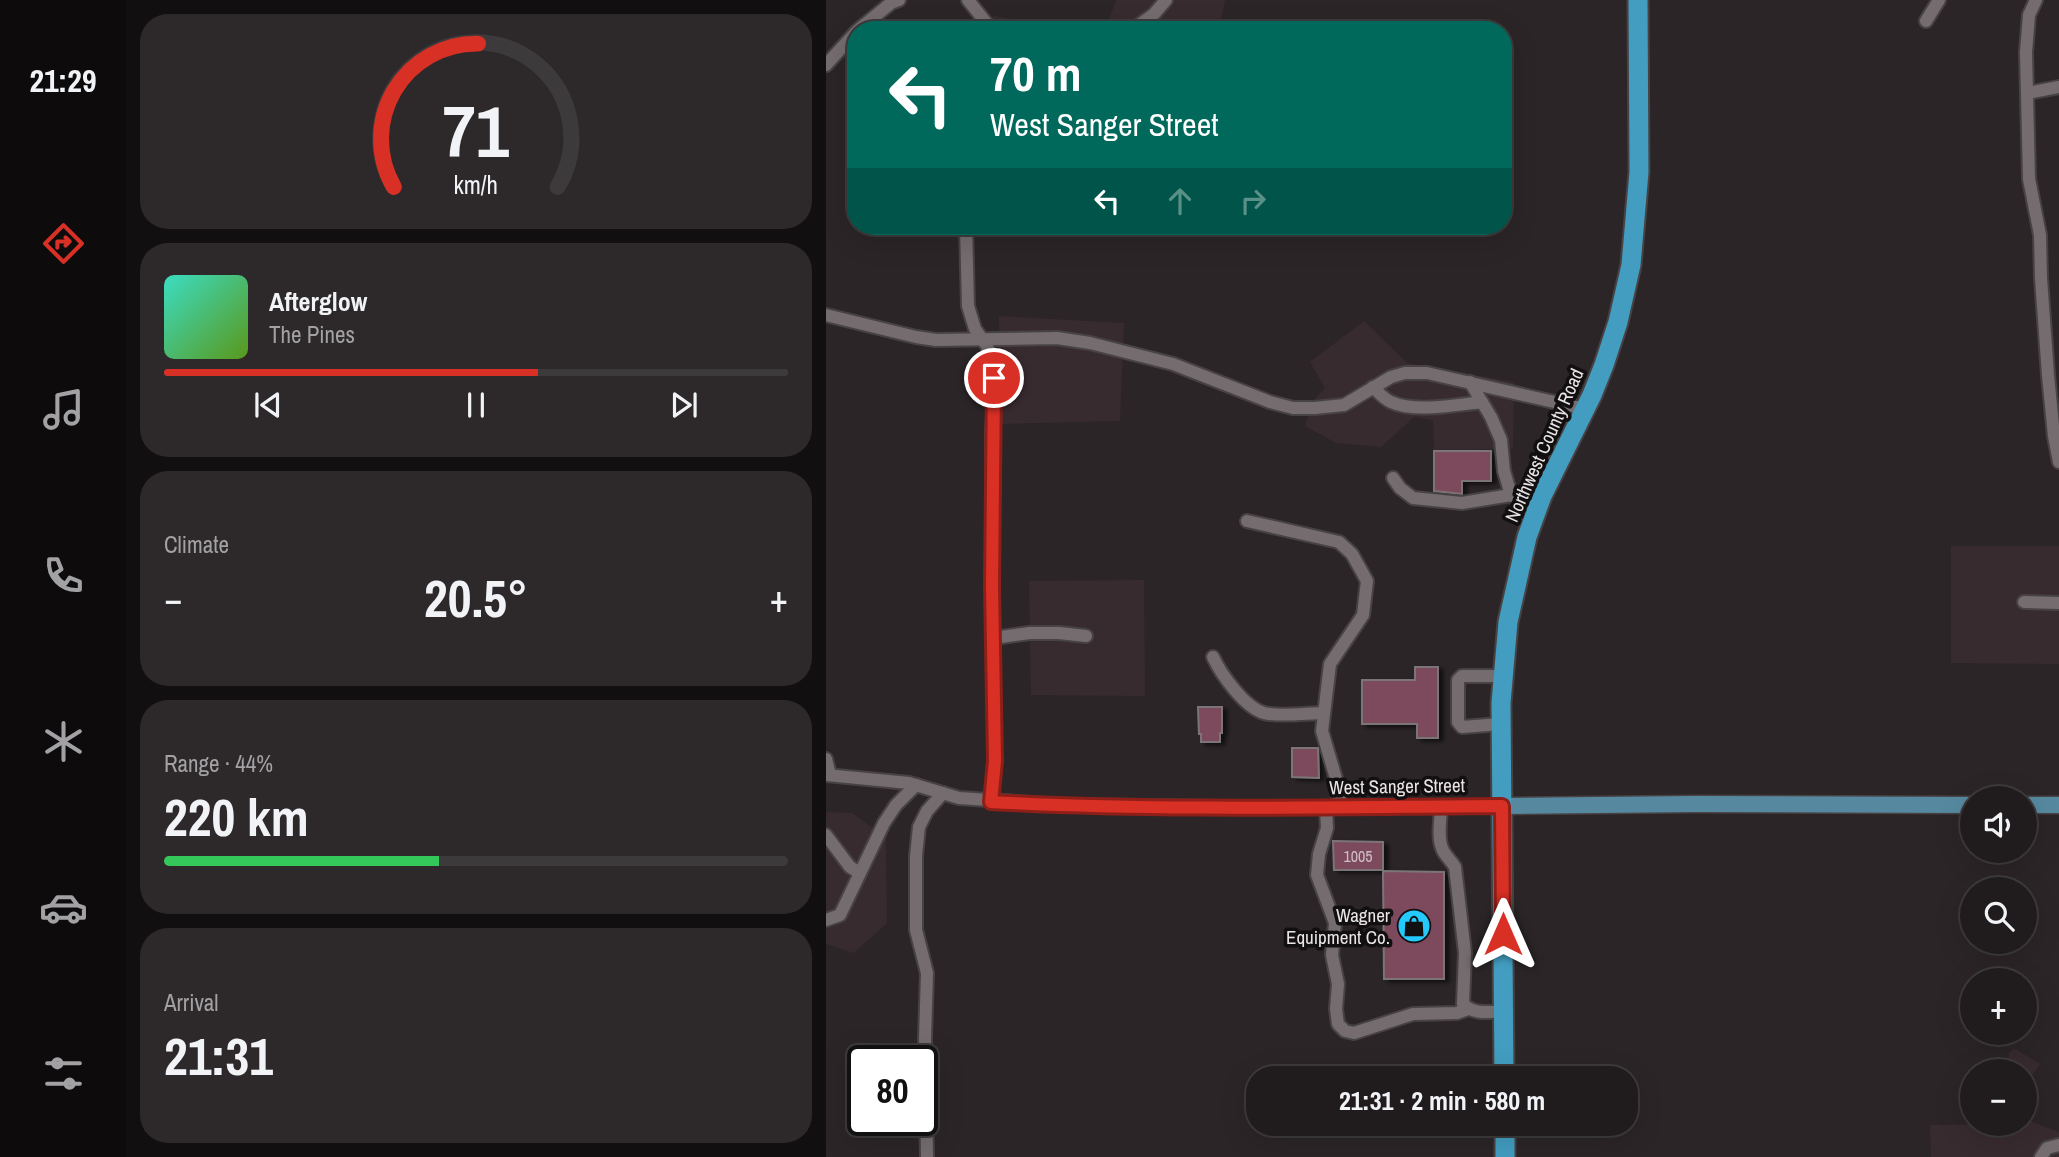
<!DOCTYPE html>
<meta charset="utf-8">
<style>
:root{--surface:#201c1d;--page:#2d292a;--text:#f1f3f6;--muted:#a2a1a4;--line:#3d3a3b;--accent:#d93025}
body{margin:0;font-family:"Archivo Narrow",sans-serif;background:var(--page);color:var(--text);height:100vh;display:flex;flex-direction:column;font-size:26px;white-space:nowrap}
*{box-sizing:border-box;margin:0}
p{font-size:23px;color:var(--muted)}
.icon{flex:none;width:38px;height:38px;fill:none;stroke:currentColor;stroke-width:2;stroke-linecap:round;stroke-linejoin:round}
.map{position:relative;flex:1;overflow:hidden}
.sheet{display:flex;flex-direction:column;gap:14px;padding:14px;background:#120f10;width:700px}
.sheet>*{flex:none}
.guide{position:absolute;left:21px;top:21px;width:665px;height:214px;border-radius:28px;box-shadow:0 7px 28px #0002,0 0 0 2px var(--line);background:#00695c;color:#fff;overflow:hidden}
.buttons{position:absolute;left:1134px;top:786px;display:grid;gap:14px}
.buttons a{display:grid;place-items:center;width:77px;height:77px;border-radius:50%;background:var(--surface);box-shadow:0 7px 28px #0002,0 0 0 2px var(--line);font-size:35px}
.speed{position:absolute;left:21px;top:1045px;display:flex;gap:14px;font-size:35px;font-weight:700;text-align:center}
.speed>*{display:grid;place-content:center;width:91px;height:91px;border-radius:50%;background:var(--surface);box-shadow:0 7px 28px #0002,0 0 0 2px var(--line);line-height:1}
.speed .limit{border:4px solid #111;border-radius:10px;background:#fff;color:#111}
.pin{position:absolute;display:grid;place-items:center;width:60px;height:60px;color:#fff;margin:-30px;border:4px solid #fff;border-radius:50%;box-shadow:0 2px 7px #0007}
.me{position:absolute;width:77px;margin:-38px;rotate:0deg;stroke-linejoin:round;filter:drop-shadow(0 0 5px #0008)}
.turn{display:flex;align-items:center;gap:24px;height:147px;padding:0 28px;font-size:32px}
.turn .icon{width:91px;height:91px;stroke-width:2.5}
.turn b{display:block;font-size:49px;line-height:60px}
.lanes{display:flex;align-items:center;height:66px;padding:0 28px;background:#0003;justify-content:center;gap:35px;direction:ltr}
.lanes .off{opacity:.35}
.big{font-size:52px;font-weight:800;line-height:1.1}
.sheet .card{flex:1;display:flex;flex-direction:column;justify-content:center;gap:10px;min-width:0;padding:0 24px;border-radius:28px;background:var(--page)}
.sheet .dial{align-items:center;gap:0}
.dial svg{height:182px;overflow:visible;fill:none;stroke:var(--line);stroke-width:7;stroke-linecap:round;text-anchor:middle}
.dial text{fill:var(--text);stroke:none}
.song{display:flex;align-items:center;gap:21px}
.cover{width:84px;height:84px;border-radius:10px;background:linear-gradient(135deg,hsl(170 70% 55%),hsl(90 70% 35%))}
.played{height:7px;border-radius:4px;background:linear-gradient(90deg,var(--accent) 60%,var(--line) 60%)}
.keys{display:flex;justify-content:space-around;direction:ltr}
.heat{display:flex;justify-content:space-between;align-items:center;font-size:38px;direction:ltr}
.charge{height:10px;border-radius:5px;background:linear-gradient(90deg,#34c759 44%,var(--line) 0)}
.trip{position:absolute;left:420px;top:1066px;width:392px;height:70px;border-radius:28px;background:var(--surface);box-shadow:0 7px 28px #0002,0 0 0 2px var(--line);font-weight:800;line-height:70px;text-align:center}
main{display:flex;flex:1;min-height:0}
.dock{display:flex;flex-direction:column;width:126px;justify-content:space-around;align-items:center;background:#0d0b0c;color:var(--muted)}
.dock .icon{width:49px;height:49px}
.dock .selected{color:var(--accent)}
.dock b{font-size:32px;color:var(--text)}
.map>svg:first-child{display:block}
</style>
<main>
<nav class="dock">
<b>21:29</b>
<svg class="icon selected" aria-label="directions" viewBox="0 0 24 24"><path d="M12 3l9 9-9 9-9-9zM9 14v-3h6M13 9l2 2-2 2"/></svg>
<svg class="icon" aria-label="music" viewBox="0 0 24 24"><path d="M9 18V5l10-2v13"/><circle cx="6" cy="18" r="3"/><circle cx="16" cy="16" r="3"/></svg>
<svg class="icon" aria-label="phone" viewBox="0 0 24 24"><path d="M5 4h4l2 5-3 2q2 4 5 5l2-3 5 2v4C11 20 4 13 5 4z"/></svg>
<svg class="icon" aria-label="climate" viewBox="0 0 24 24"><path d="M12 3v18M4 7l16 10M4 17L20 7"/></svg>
<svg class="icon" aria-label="car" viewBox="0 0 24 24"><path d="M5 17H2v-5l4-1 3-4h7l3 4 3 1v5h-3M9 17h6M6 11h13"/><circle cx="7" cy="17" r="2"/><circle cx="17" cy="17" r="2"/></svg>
<svg class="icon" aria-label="filters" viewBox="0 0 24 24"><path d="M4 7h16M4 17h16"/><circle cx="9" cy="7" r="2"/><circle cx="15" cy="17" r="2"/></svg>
</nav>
<section class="sheet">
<div class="card dial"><svg viewBox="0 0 100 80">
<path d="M14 69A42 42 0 1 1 86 69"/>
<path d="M14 69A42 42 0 0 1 51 6" stroke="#d93025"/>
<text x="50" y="56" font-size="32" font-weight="700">71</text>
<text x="50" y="72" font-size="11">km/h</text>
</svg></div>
<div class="card">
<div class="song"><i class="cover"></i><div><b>Afterglow</b><p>The Pines</p></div></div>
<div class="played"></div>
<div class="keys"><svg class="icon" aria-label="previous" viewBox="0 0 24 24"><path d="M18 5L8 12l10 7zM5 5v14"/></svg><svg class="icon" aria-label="pause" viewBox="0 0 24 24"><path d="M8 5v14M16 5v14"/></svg><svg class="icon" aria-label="next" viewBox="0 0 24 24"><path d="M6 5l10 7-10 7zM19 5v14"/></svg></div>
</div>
<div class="card"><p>Climate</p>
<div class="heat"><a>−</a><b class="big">20.5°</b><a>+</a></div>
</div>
<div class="card"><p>Range · 44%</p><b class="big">220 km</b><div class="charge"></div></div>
<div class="card"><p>Arrival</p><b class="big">21:31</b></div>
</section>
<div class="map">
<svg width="1233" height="1157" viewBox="0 0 1233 1157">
<defs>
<filter id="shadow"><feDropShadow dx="4.5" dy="2.5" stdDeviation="2" flood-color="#0009"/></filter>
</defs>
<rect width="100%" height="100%" fill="#2b2527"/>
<!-- built -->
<g fill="#382b30">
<path d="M290,0H399L393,30H279Z"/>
<path d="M168,16L243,29V30H158Z"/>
<path d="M173,316L298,323L294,421L174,424Z"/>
<path d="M538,321L581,363L688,382L687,449L608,451L607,420L588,417L555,447L510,443L479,426L486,402L499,388L484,362Z"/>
<path d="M1125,546H1233V664L1125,663Z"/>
<path d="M318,580L319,696L205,695L203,581Z"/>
<path d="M0,812L26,813L60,838L61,923L28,953L0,944Z"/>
<path d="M1188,1048L1214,1064L1199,1085V1071H1151V1069H1182L1183,1053Z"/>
<path d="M1199,1116L1201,1120L1233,1132V1157H1105L1104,1125L1199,1124Z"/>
</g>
<!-- building -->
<g fill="#7b495d" stroke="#7c7477" stroke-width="2" filter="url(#shadow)">
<path d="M608,451H665V481H636V494L608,491Z"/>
<path d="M589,667H612V738H591V724H536V680H589Z"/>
<path d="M372,707H396V733H394V742H375V734H373Z"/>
<path d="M466,748H492L493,778L466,777Z"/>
<path d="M507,841L557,842V870H508Z"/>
<path d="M557,871L618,872V979H558Z"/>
</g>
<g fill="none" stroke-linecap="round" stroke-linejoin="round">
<defs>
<g id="minor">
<path d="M142,0L166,30"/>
<path d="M1210,0L1203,15L1200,52L1203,179L1214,235L1215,278L1222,375L1228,436L1233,462"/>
<path d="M1100,21L1113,0"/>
<path d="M32,30L65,3L73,0"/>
<path d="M306,30L328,14L340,0"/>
<path d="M0,65L30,32"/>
<path d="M1201,93L1233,87"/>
<path d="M140,226L142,306L149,329L161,346L167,364L169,392L166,430V587L169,761L165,802"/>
<path d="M0,315L90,337L110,340L231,338L264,343L347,364L444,402L467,408H489L518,405L565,377L579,373H601L759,409"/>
<path d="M644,382L665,417L675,440L678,471L685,495L711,509"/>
<path d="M547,387C552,392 558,399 565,402C589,413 630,405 656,402"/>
<path d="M567,478L574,488L587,498L636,503L685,495"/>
<path d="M421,521L513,542L526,554L541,581L537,615L504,664L496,731L511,782L510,791L517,807"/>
<path d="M1198,602L1233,603"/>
<path d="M167,638L204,633H233L260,636"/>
<path d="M387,657C395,674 418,707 438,713C452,717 483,713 498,713"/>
<path d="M675,724L636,727L632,722V680L636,676H676"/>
<path d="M0,759L4,775"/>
<path d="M0,775L83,783L133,798L235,805L500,808L676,806"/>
<path d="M615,806C615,818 611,836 616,848C618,855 625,860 629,867L639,953L637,1004C648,1015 663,1012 678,1011"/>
<path d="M500,808L501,828L493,854L491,875L509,923L506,955L512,984L510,1009L512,1024L519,1031L528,1033L587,1014L631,1013L642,1009"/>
<path d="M0,835L24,867L34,873"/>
<path d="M0,920L14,915L58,823L70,805L90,785"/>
<path d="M101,1157L99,1038L101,973L90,930V856L93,827L101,811L117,793"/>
<path d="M1215,1157L1221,1148L1233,1145"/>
</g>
<g id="major">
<path d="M1199,805H1233"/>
<path d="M676,806L869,804L1146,805"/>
</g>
<g id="highway">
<path d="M678,1078L675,703L682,622L701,537L716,496L766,395L778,365L792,322L805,265L813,172L812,0"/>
<path d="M679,1124V1157"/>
</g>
</defs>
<!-- minor casing -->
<use href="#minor" stroke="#474243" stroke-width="16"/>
<!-- major casing -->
<use href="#major" stroke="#474243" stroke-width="19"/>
<!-- highway casing -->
<use href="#highway" stroke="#474243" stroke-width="23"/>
<!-- minor -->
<use href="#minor" stroke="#746c6f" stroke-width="12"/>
<!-- major -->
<use href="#major" stroke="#5689a0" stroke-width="16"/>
<!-- highway -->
<use href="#highway" stroke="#429dc0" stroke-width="19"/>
</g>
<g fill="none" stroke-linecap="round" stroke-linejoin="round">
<defs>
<path id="route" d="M168,378L166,587L169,761L165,802C335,811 506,807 676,806L677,934"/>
</defs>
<!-- route casing -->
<use href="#route" stroke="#8d1f18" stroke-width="18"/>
<!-- route -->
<use href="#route" stroke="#d93025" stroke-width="12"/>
</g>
<!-- icons -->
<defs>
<symbol id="shop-disc" viewBox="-11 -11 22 22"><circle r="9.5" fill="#24c9fe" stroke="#120f10"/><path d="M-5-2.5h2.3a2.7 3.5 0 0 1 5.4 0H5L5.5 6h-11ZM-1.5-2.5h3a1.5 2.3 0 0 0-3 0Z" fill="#111"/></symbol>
</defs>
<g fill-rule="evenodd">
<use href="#shop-disc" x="569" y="907" width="38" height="38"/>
</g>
<g text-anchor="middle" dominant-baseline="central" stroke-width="7" stroke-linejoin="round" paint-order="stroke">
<!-- number labels -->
<g font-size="16" fill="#cebec4">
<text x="532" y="856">1005</text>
</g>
<!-- street labels -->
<g font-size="19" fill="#e9e5e6" stroke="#120f10">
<text transform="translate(718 445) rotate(-66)">Northwest County Road</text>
<text transform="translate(571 786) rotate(-1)">West Sanger Street</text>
</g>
<!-- poi labels -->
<g font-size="19" fill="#e9e5e6" stroke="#120f10" text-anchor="end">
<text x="564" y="915">Wagner<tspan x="564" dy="22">Equipment Co.</tspan></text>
</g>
</g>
</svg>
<div class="buttons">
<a><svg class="icon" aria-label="sound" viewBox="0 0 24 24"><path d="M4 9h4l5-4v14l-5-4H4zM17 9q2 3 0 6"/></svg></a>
<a><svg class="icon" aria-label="search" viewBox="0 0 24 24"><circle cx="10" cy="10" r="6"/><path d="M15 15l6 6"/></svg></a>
<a>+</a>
<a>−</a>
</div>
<div class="speed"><div class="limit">80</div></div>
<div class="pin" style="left:168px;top:378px;background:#d93025"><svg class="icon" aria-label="arrive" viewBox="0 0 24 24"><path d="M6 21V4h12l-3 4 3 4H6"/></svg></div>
<svg class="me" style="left:677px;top:934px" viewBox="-20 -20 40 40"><path d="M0-17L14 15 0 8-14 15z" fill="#d93025" stroke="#fff" stroke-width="4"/></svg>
<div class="trip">21:31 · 2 min · 580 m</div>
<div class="guide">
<div class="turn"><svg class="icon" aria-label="left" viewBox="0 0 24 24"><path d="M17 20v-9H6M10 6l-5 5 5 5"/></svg><div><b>70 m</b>West Sanger Street</div></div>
<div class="lanes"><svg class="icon" aria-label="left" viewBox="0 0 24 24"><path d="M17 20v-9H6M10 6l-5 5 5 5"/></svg><svg class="icon off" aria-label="ahead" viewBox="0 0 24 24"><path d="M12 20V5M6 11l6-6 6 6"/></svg><svg class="icon off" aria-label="right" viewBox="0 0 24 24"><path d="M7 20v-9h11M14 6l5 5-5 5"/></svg></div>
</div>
</div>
</main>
